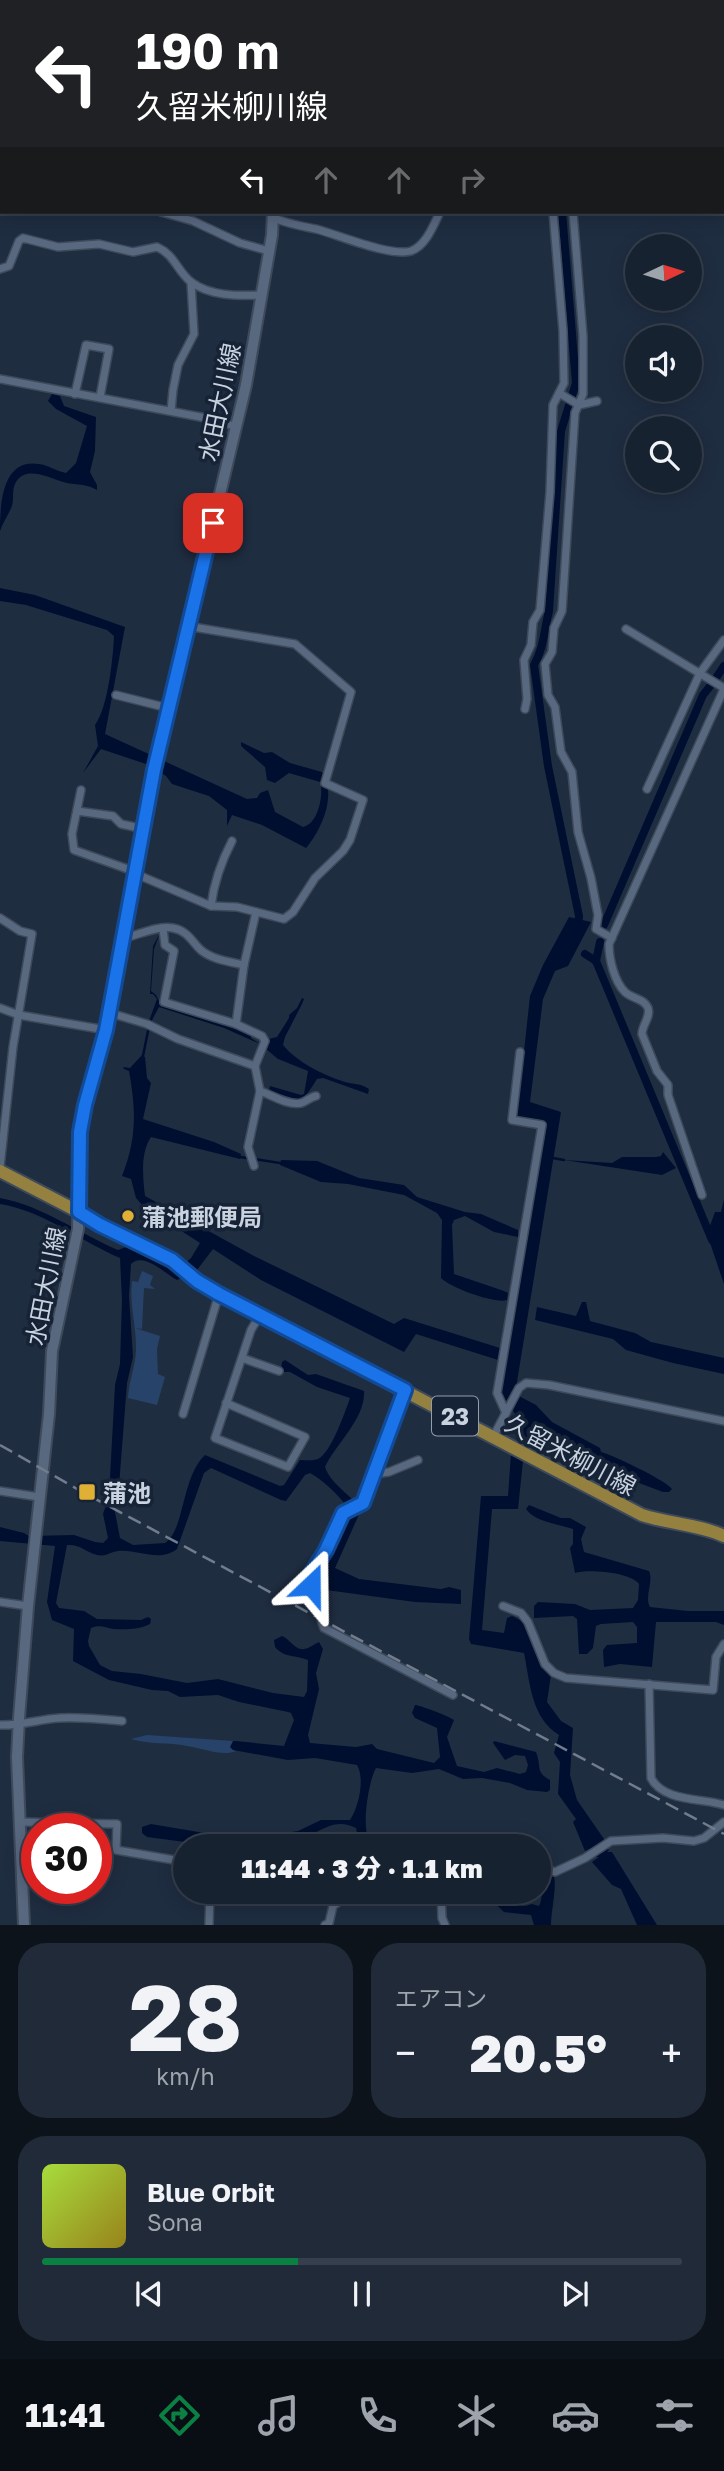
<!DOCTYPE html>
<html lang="ja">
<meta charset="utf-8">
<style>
:root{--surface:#172231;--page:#202a39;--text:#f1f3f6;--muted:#9ea4ab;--line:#363f4d;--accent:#0b8043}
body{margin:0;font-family:"Golos Text","Noto Sans JP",sans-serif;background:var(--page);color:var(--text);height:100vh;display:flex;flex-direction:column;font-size:26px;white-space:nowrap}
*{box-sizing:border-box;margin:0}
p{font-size:23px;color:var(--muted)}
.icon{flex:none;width:38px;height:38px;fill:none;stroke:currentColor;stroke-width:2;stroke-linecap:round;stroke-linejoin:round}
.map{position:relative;height:1925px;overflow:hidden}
.details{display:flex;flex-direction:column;gap:18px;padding:18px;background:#0d131b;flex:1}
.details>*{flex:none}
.banner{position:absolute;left:0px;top:0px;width:724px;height:214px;box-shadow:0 4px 18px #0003,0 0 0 2px var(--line);background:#202124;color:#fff;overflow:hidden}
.needle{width:46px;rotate:86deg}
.controls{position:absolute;left:625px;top:234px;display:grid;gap:14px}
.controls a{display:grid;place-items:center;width:77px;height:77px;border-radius:50%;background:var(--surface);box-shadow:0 4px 18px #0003,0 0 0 2px var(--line);font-size:35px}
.speed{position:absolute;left:21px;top:1813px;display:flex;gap:14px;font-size:35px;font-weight:700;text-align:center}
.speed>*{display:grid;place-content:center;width:91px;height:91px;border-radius:50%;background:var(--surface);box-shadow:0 4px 18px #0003,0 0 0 2px var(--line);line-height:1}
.speed .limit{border:10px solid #d22;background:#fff;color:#111}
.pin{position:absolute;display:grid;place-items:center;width:60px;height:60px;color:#fff;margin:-30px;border-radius:14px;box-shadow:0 4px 10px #0006}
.me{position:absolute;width:77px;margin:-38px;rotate:23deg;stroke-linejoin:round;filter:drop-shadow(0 0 5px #0008)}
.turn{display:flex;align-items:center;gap:24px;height:147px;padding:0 21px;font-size:32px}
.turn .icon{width:91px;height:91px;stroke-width:2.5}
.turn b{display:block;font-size:49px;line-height:60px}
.lanes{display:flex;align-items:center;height:66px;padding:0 21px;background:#0003;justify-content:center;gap:35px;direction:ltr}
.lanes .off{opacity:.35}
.big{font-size:52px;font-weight:800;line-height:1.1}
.details .tile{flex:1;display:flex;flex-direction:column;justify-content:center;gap:10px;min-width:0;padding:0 24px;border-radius:28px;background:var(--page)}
.details .dial{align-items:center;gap:0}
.dial b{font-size:91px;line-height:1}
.song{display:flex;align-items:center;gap:21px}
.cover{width:84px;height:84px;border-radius:10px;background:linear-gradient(135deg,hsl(80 70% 55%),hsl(50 70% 35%))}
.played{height:7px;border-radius:4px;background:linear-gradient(90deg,var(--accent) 40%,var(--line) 40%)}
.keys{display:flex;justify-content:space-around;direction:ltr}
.heat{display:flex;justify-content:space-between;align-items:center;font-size:38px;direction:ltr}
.details .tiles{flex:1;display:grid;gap:18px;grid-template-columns:1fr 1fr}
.tile:last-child{grid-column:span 2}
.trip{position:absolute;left:173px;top:1834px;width:378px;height:70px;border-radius:35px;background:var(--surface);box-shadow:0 4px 18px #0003,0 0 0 2px var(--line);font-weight:800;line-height:70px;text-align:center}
.tab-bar{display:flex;height:112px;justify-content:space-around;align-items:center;background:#090e14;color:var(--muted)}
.tab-bar .icon{width:49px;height:49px}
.tab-bar .selected{color:var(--accent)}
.tab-bar b{font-size:32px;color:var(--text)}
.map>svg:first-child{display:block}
</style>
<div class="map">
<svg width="724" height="1925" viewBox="0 0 724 1925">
<rect width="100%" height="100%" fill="#1f2d41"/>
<!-- green -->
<g fill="#27436a">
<path d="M142,1271L153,1276L150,1285L155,1289L144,1288L142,1329L135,1328L160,1336L157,1349L158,1374L165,1377L157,1405L128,1398C129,1381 135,1367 136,1351C137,1328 129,1305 132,1281L138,1282Z"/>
<path d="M147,1735L233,1741L232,1749L236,1751C223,1757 202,1748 187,1746C168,1742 150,1745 131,1739Z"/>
</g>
<!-- water -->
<g fill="#000f30">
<path d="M52,394L60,396L64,406L96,417L95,451L90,472L97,485V490C83,482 74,486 60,481C47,477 24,465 15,484C12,490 14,499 12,506C9,514 3,522 0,531C0,504 2,458 39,464C48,465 56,471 66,473L76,463L87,426L56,409L48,401Z"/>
<path d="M0,588L35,595L125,627L105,734L247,799L257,798L260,793L268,790L275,812L303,827C318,824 324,795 320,782L289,773L275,783L267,780L265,767L241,746V742L264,753L272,752L290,763L322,772C337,795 322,829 306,848L262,825L232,815L227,826V810L209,796L172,784L166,776L149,765L101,749L83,773L98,746L95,725C108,707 113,659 114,636L107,630L26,605L0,601Z"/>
<path d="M569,917L591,922L568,966L555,971L543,999L530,1102L561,1112L515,1394L536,1405L552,1422L600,1448L601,1452C613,1455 667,1481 672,1489L669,1492H663L623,1477L608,1467H600L594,1463H580L572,1454L568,1445L534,1431L523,1461L518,1509H492L482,1630L504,1633L507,1618L512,1616L526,1623L543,1667L551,1675L547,1702L561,1721L573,1728L570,1775L577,1800L604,1839L603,1841L609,1850L607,1852H612L657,1925H637L621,1889L612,1885L592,1862L599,1857H596L590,1849L585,1851L573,1822L576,1819L558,1794L560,1762L554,1753L559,1735C531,1718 530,1682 524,1653L471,1644L469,1639L481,1496H508L511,1453L523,1425L501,1394L547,1123L517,1116L530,996L543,965Z"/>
<path d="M160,933L154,949L151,991L156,995L160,1003L231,1026L251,1036V1038L260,1044L224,1028L159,1007L151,1022L149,1021L157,999L153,994H150L153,946Z"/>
<path d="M302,998L304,999L302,1004L285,1037L283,1045C297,1062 321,1074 342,1081C353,1085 358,1082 369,1089L368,1094L323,1078L317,1079C299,1108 300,1103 269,1091L270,1086L301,1095L304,1094L308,1071L278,1059L266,1049L268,1039L277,1037L289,1018V1015L297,1008Z"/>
<path d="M142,1055L145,1057L147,1078L151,1083L143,1119L214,1142L241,1154L240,1159L151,1137C140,1153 143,1178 145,1196L254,1256L394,1324L404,1318L500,1348L498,1360L416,1334L404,1352L261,1280L213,1249L197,1270L177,1280C164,1273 144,1252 131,1264L129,1296L133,1357L127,1383L118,1499L114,1507L120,1538L133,1545L165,1543C185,1530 181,1478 205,1455L280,1486L284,1485L300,1460C306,1460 313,1461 318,1459C331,1453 345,1412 350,1398L317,1387L290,1372H281L282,1362L285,1360L308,1375L316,1374L364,1391C366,1418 335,1445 325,1467C331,1485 351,1494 361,1510L335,1568L359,1579L441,1589L449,1587L461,1590V1604L415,1602L326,1590L325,1583L320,1575C330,1556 335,1527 350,1511C341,1497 324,1481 310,1473L305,1475L286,1501L281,1500L211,1468L204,1473L177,1549C159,1563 138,1549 118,1551C110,1552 106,1557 97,1555C85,1552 81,1544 67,1545L56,1603L59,1608L84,1611L97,1619L141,1620L148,1617L151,1619L150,1624C141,1629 125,1630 114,1629C105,1628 100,1624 91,1628L88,1641L89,1646L100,1665L112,1671L141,1674L187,1683L218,1679L273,1693L304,1697L307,1691L308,1660C296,1655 284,1658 275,1647L274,1640L282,1636C292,1640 295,1653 308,1648C312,1646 315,1644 319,1642L323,1649L316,1673L319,1689L308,1735L310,1743L356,1747L372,1744L377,1749L434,1763L440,1757L437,1728L415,1718L412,1713L415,1705C419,1705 449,1716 454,1720L447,1737L457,1766L484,1772L497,1768L520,1774L526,1772L528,1765L525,1756L515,1755L505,1760L493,1743L494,1741L536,1752C542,1767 535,1772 550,1780V1790L547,1792L527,1790L510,1783L482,1778L463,1779L439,1769L412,1773L376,1768C369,1780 362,1823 368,1837C369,1840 372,1843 374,1846H360L356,1828C332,1815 315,1837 294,1842C275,1847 256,1843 238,1843C230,1843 225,1846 216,1846L147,1837L142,1833V1827L151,1824L222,1836H267L298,1831L321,1820H350C359,1807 365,1778 357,1765L315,1758L288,1760L233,1750L230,1747L233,1741H236L284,1746L294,1720L291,1713L288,1712L239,1702L218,1695L180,1697L168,1691L152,1690L109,1680L73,1661L74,1629L52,1620L47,1602L55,1546L0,1541V1527L24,1533L29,1536L74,1535L95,1542L103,1543L108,1538L103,1514L109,1496L115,1385L120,1364L122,1300L120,1258C80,1241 44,1211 0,1204V1198C43,1206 78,1233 118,1250L126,1247L175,1272L191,1258L200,1243L143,1206L136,1198L131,1179L122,1176C137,1138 136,1110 129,1071L124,1069L123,1067L130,1068Z"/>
<path d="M663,1152L676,1168L662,1175L564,1160L612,1163L622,1157H656L661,1156Z"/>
<path d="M281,1160L317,1161L359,1178L404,1185L417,1197L465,1212L481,1214L518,1230V1237L494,1232L465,1216L454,1220L452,1225L454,1274L504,1291L508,1293L507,1300C495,1304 451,1288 441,1278L442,1220L437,1213L404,1195L348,1184L321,1182L280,1165Z"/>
<path d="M724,1199V1284L707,1234L715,1212H721Z"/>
<path d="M582,1302H586L590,1321L635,1333L651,1342L724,1358V1374L673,1363L626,1350L613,1339L535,1320L537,1307L576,1316Z"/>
<path d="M529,1505L561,1518H570L586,1527L581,1539L584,1552L649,1571C654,1582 644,1596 650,1607L688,1611H724V1625L716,1622H656L652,1667L620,1664L604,1667L603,1650L607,1645L637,1643V1627L633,1622L601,1624L596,1626L593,1648L587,1654H579L577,1619L573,1616L534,1618V1606L538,1602L575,1604L590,1610L633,1608L638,1600L639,1584C630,1572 588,1569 575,1573L570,1548L573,1544V1529C558,1524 535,1522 526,1509Z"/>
<path d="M545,1872L553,1873C558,1884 551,1910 551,1925H534L531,1915L504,1912L483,1892H501C511,1901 518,1910 532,1904L539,1906C545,1895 538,1883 545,1872Z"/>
</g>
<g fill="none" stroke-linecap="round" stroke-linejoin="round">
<!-- stream -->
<g stroke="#000f30" stroke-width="2.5">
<path d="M143,1056L150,1021"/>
<path d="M240,1157L280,1163"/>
<path d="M553,1158L564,1160"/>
</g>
<!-- canal -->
<g stroke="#000f30" stroke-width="8">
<path d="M554,0V2"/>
<path d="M562,212L576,383L561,431L549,611C544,630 544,648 534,665L548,766L579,916L578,930"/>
<path d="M716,678L724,666"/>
<path d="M604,925L703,695L711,685"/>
<path d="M585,954L596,961L712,1240"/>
<path d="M596,961L600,942"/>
</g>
<defs>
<g id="street">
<path d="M69,0L79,2"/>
<path d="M543,0V2"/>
<path d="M0,151H2"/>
<path d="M723,162H724"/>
<path d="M161,212L193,221L240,243L269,251"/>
<path d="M573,212L583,336V394L575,413L562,611L554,628L552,652L545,664L548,695L555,707L561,752L572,772L578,832L591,878L598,915L596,929L612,938"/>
<path d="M274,218C288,224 301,226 316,229C339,235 390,257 411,251C426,246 434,224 440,212"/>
<path d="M0,269L9,266L19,241L23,238L58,247L99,244L133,252L157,247C175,255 177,271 191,282C210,296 237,296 260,295"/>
<path d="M0,379L211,419L237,427"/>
<path d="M559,393L579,405L597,401"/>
<path d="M75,394L86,345L109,349L100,397"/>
<path d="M171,411L173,390L178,365L194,334L191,282"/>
<path d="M626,629L724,688"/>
<path d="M116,695L168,708"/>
<path d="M525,709L527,699L524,660L531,645L533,622L540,610L550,492L553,405L564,383L563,331L553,212"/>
<path d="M647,789L700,673L724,640"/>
<path d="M81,790L72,834L74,850L136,872"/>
<path d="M77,811L113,816L121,824L144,829"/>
<path d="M136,874L211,906L237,907L284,919L293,912L315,878L343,851L350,840L363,800L325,783L351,692L295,644L187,626"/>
<path d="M211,906C214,882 221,862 232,841"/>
<path d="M0,918L20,931L32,934L13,1047L0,1167"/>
<path d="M163,929L165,945L174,951L164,1002L236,1024"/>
<path d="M124,938C138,935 159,925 173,928C189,931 193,944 202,951C214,960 231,962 244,965"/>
<path d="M0,1008L19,1015L106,1030"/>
<path d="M110,1013L147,1024L178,1039L255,1066L265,1041L262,1036L236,1024L244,965L256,912"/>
<path d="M260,1091C271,1095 289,1106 301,1103C306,1102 310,1097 316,1096"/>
<path d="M254,1166L248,1147L260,1091L255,1066"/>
<path d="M702,1195L668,1095V1085L657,1071L642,1034C642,1025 651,1017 648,1008C644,998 632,999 625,992C614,981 609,959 609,944L724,689"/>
<path d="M242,1358L279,1371"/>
<path d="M405,1391L363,1503L343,1513L326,1551L309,1577C311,1586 319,1590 321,1598C323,1609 318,1617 324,1628L453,1695"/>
<path d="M226,1403L305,1437L288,1467L215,1438L251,1330L260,1315"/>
<path d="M506,1413L497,1393L542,1125L512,1120L520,1052"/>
<path d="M183,1414L219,1294"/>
<path d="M493,1437L519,1388L526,1383L549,1385L724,1421"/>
<path d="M374,1474L389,1472L418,1460"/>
<path d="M0,1491L39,1497"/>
<path d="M0,1602L28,1606"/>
<path d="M503,1606L521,1613L528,1622L545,1664L554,1673L566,1678L713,1690L716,1657L724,1644"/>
<path d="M649,1684L651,1778C663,1802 703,1798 724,1805"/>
<path d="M0,1725C20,1726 40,1719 60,1718C81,1717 101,1719 122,1721"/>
<path d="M19,1822L117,1824L116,1850L186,1862"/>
<path d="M539,1867L555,1872L585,1858L611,1841L663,1838L694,1841L704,1838L724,1822"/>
<path d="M272,1892L281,1894"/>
<path d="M441,1892L442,1918L445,1925"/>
<path d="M209,1925L210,1892"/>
<path d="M325,1925L329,1923L333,1906L348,1895L359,1892"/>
</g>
<g id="secondary">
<path d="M254,0V2"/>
<path d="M24,1925L17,1757L19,1718L28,1606L49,1414L52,1351L78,1229L80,1132L85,1105L106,1030L154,770L246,385L272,235L273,212"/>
</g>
<path id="primary" d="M0,1171L79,1212L100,1225L172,1260L197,1281L219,1294L642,1515C669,1524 698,1524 724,1536"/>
</defs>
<!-- street casing -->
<use href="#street" stroke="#3e4a5b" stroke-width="10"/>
<!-- secondary casing -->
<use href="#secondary" stroke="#3e4a5b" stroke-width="14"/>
<!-- primary casing -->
<use href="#primary" stroke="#3e4a5b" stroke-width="16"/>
<!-- street -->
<use href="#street" stroke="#58687f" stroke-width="7"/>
<!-- secondary -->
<use href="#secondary" stroke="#58687f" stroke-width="10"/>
<!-- primary -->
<use href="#primary" stroke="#948140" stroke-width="12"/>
<!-- rail -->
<path stroke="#717c8d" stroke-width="2.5" stroke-dasharray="14 7" stroke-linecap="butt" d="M0,1445L86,1494L724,1834"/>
</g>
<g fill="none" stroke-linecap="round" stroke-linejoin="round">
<defs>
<path id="route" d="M213,523L154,770L106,1030L85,1105L80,1132L79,1212L100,1225L172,1260L197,1281L219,1294L405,1390L363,1503L343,1513L326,1550L309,1577L311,1585"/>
</defs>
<!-- route casing -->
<use href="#route" stroke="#114b97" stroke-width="18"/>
<!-- route -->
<use href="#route" stroke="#1a73e8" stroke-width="12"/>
</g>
<!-- markers -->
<g fill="#dfb034" stroke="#162337" stroke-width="2.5">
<circle cx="128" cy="1216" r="7"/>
<rect x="78" y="1483" width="18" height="18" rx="3.5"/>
</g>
<g text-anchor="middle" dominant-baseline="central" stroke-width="7" stroke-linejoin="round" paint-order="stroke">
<!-- shield labels -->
<rect fill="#162337" stroke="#939ead" stroke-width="2" x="432" y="1396.5" width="46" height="39" rx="5"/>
<g font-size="23" font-weight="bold" fill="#c9d2df">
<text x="455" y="1416">23</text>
</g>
<!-- street labels -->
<g font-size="24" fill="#c9d2df" stroke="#162337">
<text transform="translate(219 402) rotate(-78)">水田大川線</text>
<text transform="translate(45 1286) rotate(-79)">水田大川線</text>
<text transform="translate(571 1454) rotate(28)">久留米柳川線</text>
</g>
<!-- poi labels -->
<g font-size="24" font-weight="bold" fill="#c9d2df" stroke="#162337" text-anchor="start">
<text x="142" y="1216">蒲池郵便局</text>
<text x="103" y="1492">蒲池</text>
</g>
</g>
</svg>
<div class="controls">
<a><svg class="needle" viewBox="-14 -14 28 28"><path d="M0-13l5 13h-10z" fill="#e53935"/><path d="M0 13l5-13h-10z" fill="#9ea4ab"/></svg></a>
<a><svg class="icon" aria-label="sound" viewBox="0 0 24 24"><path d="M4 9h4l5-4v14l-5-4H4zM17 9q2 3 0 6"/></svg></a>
<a><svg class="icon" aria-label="search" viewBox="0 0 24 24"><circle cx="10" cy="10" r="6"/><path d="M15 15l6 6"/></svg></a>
</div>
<div class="speed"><div class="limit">30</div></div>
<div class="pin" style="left:213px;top:523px;background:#d93025"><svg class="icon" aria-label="arrive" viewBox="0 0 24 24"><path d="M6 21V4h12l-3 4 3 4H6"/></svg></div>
<svg class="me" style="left:311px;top:1585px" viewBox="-20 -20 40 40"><path d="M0-17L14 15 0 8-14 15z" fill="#1a73e8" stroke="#fff" stroke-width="4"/></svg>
<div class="trip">11:44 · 3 分 · 1.1 km</div>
<div class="banner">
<div class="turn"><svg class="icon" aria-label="left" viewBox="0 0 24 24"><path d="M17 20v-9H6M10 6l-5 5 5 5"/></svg><div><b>190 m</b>久留米柳川線</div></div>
<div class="lanes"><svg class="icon" aria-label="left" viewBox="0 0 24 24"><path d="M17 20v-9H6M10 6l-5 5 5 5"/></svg><svg class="icon off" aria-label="ahead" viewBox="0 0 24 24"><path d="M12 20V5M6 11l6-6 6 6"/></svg><svg class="icon off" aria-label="ahead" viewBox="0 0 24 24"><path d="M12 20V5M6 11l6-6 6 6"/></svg><svg class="icon off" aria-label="right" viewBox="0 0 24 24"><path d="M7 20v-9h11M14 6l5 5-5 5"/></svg></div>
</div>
</div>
<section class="details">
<div class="tiles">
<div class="tile dial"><b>28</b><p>km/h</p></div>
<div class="tile"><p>エアコン</p>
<div class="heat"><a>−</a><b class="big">20.5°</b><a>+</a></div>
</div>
<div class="tile">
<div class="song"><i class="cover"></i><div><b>Blue Orbit</b><p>Sona</p></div></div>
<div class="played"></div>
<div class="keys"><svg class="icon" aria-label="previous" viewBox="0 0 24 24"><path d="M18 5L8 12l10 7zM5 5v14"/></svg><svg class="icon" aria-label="pause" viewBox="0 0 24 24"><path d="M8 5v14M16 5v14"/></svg><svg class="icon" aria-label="next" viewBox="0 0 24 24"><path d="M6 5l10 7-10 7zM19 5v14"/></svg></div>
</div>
</div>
</section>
<nav class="tab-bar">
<b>11:41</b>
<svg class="icon selected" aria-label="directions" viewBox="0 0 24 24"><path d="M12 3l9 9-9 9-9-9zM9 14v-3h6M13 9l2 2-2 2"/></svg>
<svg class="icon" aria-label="music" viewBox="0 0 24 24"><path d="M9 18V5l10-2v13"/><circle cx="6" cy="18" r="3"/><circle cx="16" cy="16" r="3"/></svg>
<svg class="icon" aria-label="phone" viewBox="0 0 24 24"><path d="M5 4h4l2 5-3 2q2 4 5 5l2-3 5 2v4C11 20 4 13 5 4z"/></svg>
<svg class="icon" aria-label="climate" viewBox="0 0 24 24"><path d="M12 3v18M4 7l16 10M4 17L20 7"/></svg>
<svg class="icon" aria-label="car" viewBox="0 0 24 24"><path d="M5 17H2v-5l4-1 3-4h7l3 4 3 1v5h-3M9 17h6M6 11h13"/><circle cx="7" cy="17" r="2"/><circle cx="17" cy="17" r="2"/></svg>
<svg class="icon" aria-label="filters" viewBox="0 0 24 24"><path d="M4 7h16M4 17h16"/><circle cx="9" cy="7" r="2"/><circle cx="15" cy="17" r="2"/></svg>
</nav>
